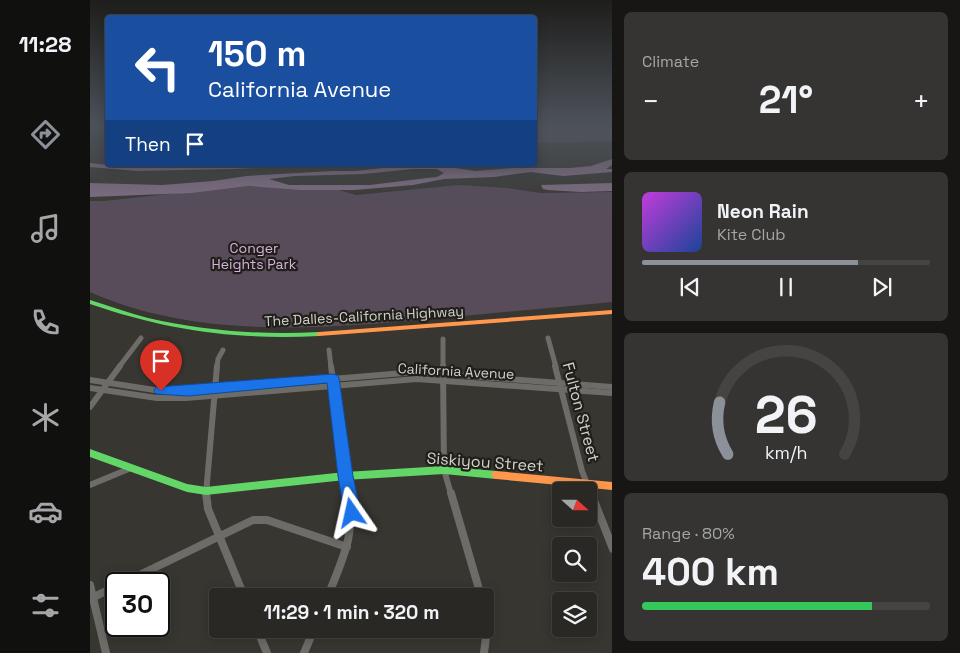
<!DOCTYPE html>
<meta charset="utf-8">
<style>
:root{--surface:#292825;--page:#353432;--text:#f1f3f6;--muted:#a5a6a7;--line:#454442;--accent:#8c9099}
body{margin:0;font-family:"Space Grotesk",sans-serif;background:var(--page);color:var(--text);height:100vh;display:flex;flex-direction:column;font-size:19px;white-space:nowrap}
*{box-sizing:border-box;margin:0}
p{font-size:16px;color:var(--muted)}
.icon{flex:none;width:28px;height:28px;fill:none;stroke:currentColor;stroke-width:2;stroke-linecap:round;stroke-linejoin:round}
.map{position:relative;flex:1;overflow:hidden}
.drawer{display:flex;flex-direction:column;gap:12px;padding:12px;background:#171614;width:348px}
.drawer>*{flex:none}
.hud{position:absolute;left:15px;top:15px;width:432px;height:152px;border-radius:5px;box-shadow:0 2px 12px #0003,0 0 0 1px var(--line);background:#1a4fa0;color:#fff;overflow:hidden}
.needle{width:32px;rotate:111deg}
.buttons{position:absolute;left:462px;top:482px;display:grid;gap:10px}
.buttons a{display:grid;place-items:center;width:45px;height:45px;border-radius:5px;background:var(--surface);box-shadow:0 2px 12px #0003,0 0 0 1px var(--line);font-size:25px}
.speed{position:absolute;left:15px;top:572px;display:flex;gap:10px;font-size:25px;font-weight:700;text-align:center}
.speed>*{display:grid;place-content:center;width:65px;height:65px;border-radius:50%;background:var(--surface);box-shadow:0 2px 12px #0003,0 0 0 1px var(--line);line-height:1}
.speed .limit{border:2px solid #111;border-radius:8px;background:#fff;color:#111}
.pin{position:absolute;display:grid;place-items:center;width:42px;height:42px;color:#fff;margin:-51px -21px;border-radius:50% 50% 50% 0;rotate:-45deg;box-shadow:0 0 5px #0007}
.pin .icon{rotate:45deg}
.me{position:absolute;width:55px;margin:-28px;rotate:349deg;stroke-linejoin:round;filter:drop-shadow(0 0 4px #0008)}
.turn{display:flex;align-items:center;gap:18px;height:105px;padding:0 20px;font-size:22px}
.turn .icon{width:65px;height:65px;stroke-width:2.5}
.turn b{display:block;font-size:35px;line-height:42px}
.then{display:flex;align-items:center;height:48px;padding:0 20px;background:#0003;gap:10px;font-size:19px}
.big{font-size:38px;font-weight:700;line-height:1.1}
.drawer .tile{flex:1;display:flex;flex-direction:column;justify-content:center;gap:8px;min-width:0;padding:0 18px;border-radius:8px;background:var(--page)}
.drawer .dial{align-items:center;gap:0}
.dial svg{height:130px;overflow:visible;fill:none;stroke:var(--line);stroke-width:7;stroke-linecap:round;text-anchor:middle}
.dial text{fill:var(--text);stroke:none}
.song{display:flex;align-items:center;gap:15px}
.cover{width:60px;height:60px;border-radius:8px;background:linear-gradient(135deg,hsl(290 70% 55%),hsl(220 70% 35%))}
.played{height:5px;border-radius:2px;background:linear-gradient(90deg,var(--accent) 75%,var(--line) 75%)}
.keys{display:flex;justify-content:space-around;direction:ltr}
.heat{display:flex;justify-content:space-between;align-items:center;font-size:28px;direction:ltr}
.charge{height:8px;border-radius:4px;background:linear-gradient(90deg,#34c759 80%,var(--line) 0)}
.trip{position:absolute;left:119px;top:588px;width:285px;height:50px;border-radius:5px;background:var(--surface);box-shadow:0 2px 12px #0003,0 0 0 1px var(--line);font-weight:700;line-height:50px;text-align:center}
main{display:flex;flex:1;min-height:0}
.tabs{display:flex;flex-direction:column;width:90px;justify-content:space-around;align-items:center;background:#10100f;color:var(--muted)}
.tabs .icon{width:35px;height:35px}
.tabs .active{color:var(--accent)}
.tabs b{font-size:22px;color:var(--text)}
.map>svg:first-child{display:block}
</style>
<main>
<nav class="tabs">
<b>11:28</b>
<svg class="icon active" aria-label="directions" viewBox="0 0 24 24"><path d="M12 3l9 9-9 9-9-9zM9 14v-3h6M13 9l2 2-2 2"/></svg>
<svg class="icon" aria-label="music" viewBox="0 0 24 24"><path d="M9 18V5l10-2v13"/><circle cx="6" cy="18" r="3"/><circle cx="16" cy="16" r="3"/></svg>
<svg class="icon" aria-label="phone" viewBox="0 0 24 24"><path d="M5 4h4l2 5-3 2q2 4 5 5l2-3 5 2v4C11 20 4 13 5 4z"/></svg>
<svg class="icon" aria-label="climate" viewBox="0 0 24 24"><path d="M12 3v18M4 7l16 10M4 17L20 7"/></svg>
<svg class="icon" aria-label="car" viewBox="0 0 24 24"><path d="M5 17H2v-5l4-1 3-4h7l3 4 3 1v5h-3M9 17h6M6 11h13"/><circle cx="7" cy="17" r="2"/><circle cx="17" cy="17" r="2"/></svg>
<svg class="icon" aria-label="filters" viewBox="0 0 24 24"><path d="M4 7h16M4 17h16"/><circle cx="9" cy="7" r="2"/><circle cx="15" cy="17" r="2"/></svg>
</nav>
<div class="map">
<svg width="523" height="653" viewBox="0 0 523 653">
<rect width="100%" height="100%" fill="#373631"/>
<!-- green -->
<g fill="#584c5a">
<path d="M445,125H522V141L445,143Z"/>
<path d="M369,185L417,188L451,193L522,192V302C462,308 401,313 341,319C228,329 106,339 0,292V201H14L152,186L249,190L266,195Z"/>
</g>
<!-- water -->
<g fill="#867188" fill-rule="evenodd">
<path d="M522,159V165L516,169H522V172L473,176L441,172L404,177L354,179L323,185L265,190H211L158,186L101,193L0,197V183L72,185L123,181L157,176L242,171H265L323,165H344L386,171L423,168H480L501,166ZM323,169H347L354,173L347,177L337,178L280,185H199L179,179L205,176L273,174Z"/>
<path d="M0,163C79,173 158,165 237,165L144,169L47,171L0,167Z"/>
<path d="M522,183V191L491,192L458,190L453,189L451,185Z"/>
</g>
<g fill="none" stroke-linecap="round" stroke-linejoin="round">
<!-- street-far2 -->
<g stroke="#6d6c69" stroke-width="5">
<path d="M458,338L466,367"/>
<path d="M353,339V367"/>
<path d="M239,350L241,367"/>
<path d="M29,367L51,338"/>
<path d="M127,367L128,359L133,350"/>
</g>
<!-- street-far1 -->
<g stroke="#6d6c69" stroke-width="6">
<path d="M241,366L258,494"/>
<path d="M353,366L354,470L361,494"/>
<path d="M465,366L492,471L501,494"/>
<path d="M0,380L71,391H98L326,372L523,387"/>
<path d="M0,388L67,398H96L327,379L523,393"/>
<path d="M0,407L30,366"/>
<path d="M0,485L41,468"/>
<path d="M116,494L127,366"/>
</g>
<!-- street -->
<g stroke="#6d6c69" stroke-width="8">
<path d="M116,493L118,509L154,596"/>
<path d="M361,493L391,596"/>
<path d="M501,493L523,549"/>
<path d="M31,584L163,520H177L257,547"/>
<path d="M0,585L16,653"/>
<path d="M238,596C253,557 266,535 258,493"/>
<path d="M0,599L26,586"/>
<path d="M167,629L177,653"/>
<path d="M214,653L224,629"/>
<path d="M394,653L398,621L395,609"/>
</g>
<!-- fast -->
<g fill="#63d668" fill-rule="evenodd">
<path d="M0,300C20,306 39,313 58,318C115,331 171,335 229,332L232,334L229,336C146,340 79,331 0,304Z"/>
<path d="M0,449L97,484L116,487L255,472L354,466L406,471L409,472L411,475L409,478L406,479L354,474L255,480L116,495L97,492L0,457Z"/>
</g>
<!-- slow -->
<g fill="#ff974d" fill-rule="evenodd">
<path d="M523,310V314L229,336L226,334L229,332Z"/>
<path d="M406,471L523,482V490L406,479L403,478L401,475L403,472Z"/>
</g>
</g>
<!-- sky -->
<linearGradient id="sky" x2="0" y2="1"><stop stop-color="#1e1e1b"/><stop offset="0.58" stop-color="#4d525a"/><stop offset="1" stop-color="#4d525a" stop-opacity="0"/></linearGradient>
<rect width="523" height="216" fill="url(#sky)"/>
<!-- route -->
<path fill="#1a73e8" stroke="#114b97" d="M242,374L247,375L249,378L263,476L271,513L268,518L262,520L257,518L254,513L248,476L237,383L98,396L66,394L64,391L66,387Z"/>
<g text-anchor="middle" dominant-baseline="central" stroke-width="4.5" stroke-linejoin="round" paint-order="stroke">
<!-- park labels -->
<g font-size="14" fill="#d8b0df" stroke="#201f1a">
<text x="164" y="248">Conger<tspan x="164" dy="16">Heights Park</tspan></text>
</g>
<!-- street labels -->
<g font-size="14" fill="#d3d1cb" stroke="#201f1a">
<text transform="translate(274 316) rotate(-3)">The Dalles-California Highway</text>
<text transform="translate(366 371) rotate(3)">California Avenue</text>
</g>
<!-- near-street labels -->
<g font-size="16" fill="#d3d1cb" stroke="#201f1a">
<text transform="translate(491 412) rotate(75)">Fulton Street</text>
<text transform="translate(395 462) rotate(4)">Siskiyou Street</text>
</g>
</g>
</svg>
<div class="buttons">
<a><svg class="needle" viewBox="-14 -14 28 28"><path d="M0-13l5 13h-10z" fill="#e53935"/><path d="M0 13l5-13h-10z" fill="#a5a6a7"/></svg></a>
<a><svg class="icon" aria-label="search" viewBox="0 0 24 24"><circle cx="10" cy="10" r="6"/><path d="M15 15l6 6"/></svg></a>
<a><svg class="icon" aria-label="layers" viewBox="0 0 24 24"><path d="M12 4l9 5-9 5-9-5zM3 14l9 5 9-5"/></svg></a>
</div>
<div class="speed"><div class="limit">30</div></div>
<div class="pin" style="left:71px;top:391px;background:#d93025"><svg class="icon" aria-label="arrive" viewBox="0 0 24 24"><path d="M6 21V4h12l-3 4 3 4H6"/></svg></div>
<svg class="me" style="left:262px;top:513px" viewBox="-20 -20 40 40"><path d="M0-17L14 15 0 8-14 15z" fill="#1a73e8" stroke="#fff" stroke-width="4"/></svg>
<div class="trip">11:29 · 1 min · 320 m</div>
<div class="hud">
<div class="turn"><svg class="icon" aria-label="left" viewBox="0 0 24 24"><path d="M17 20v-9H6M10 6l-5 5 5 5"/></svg><div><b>150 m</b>California Avenue</div></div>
<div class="then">Then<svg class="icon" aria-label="arrive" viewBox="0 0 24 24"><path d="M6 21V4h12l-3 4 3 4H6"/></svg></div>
</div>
</div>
<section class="drawer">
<div class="tile"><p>Climate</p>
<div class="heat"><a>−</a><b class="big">21°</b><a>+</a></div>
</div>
<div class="tile">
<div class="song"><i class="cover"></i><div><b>Neon Rain</b><p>Kite Club</p></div></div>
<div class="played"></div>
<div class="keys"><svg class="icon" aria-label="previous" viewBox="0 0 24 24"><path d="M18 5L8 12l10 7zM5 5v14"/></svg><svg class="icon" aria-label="pause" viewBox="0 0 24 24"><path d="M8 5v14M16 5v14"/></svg><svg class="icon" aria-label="next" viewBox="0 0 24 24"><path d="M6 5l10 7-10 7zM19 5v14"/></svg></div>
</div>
<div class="tile dial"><svg viewBox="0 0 100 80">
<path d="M14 69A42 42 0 1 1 86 69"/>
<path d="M14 69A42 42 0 0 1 9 37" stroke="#8c9099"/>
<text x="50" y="56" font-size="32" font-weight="700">26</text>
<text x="50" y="72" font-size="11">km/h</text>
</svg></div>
<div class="tile"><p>Range · 80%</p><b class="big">400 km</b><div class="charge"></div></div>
</section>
</main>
